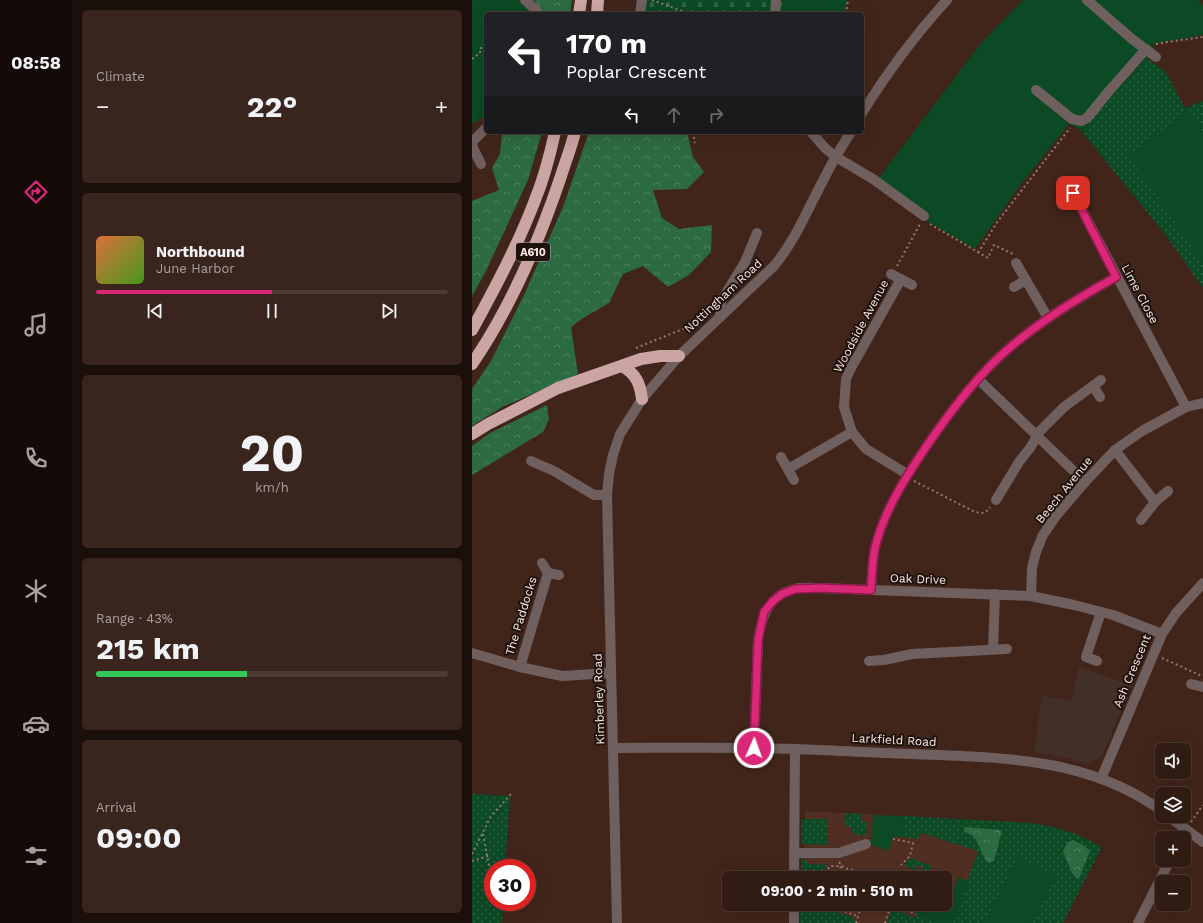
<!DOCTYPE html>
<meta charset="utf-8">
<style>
:root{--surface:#311c14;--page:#39251d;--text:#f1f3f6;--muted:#a8a1a0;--line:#4c3a34;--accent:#db2777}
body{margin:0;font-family:"Work Sans",sans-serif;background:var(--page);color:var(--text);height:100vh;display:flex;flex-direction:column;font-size:15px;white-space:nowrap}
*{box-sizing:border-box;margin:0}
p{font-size:13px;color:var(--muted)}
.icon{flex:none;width:22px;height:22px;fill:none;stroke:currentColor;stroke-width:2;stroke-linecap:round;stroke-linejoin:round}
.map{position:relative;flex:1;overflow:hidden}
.side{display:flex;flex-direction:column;gap:10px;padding:10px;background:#1b0f0b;width:400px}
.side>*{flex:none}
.top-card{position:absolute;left:12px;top:12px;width:380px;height:122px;border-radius:6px;box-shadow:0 4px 16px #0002,0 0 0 1px var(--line);background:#202124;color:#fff;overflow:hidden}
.fabs{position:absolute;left:683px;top:743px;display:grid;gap:8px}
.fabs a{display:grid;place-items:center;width:36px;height:36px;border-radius:6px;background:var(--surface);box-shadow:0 4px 16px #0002,0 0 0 1px var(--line);font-size:20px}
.speed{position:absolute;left:12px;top:859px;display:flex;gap:8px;font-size:20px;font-weight:700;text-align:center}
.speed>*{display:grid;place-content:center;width:52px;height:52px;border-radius:50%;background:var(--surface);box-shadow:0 4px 16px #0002,0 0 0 1px var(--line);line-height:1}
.speed .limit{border:6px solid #d22;background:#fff;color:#111}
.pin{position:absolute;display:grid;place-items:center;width:34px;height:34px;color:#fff;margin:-17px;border-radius:8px;box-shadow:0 2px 6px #0006}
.me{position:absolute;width:44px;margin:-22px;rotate:2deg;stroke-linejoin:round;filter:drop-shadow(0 0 3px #0008)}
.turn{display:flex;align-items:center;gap:14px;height:84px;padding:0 16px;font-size:18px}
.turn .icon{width:52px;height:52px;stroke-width:2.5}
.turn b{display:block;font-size:28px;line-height:34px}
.lanes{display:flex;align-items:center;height:38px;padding:0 16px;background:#0003;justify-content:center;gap:20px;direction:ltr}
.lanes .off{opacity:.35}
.big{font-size:30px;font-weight:700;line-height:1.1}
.side .widget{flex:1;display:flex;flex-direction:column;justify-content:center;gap:6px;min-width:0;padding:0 14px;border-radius:6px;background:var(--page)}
.side .dial{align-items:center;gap:0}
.dial b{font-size:52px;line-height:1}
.song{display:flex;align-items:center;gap:12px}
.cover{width:48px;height:48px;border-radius:6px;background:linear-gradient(135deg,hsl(20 70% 55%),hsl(100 70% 35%))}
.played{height:4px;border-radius:2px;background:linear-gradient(90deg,var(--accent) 50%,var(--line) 50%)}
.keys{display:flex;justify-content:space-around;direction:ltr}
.heat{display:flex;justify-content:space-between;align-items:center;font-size:22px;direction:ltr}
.charge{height:6px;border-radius:3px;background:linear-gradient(90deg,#34c759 43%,var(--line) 0)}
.trip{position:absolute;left:250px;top:871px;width:230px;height:40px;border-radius:6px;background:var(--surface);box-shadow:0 4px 16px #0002,0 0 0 1px var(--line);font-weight:700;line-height:40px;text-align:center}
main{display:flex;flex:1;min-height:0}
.menu{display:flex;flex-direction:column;width:72px;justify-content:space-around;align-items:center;background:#140b08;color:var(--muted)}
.menu .icon{width:28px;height:28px}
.menu .selected{color:var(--accent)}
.menu b{font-size:18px;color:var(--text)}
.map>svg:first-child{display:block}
</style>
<main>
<nav class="menu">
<b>08:58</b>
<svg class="icon selected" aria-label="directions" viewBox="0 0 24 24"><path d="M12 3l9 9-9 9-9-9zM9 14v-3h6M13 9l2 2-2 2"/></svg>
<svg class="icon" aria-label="music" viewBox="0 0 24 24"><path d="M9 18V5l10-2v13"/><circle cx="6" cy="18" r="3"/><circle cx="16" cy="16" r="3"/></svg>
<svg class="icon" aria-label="phone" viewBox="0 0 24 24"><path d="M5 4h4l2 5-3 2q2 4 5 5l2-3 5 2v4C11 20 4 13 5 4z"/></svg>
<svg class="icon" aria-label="climate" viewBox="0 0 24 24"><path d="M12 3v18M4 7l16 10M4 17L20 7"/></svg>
<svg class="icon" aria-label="car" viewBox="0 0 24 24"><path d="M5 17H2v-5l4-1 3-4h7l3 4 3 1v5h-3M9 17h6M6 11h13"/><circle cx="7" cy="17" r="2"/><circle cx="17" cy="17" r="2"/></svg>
<svg class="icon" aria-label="filters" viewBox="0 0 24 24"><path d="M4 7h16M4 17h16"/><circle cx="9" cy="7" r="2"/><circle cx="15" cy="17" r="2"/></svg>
</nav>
<section class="side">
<div class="widget"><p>Climate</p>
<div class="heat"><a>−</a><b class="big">22°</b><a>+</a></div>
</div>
<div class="widget">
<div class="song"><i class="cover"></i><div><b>Northbound</b><p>June Harbor</p></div></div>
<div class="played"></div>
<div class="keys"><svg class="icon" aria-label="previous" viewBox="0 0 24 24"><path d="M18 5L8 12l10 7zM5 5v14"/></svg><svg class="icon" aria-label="pause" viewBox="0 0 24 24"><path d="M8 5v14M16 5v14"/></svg><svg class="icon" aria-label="next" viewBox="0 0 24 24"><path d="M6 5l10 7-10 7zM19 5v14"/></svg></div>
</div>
<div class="widget dial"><b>20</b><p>km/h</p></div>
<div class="widget"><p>Range · 43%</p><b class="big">215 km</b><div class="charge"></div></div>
<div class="widget"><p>Arrival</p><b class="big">09:00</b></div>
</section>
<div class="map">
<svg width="731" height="923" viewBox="0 0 731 923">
<defs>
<pattern id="grass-dots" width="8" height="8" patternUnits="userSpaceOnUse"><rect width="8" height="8" fill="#0c4925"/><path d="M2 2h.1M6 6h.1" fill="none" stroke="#306344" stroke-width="1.8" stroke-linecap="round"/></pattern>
<pattern id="forest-crowns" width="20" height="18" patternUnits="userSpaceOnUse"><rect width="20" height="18" fill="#2c6a41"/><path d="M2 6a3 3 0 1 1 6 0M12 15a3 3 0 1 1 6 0" fill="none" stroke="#4c7f5c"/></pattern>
<pattern id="cemetery-stones" width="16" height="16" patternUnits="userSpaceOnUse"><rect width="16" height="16" fill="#0c4925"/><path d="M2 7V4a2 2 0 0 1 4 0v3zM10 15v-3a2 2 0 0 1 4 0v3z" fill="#306344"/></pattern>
</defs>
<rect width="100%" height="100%" fill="#41251a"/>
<!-- commercial -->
<path fill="#423028" d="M607,667L659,686L630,756L614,764L582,755L562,752L570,695L599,701Z"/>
<!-- built -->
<path fill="#512e22" d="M333,811L560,823L581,827L604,834L630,847L591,923H332V904H473V878H332Z"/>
<!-- grass -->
<g fill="url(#grass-dots)">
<path d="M674,58L693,71L713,108L731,101V288L692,233L610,132L637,97Z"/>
<path d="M0,794L38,796L33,868H21V902H31L30,923H0V820L1,819L0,817Z"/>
<path d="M373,813L390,814L389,822H395L394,836L381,834V832H379V827L374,826V822H372Z"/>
<path d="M432,816L560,823L581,827L604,834L630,847L591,923H559L583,876L546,857L512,923H481L506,851L449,833L446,839L429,837Z"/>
<path d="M330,819H355V845L330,844Z"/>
<path d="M330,857L337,864L356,865L348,875L329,874Z"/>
<path d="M436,859H441L460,866L457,878H447L451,867L444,865L443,870L432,866Z"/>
<path d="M328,904H347V906L381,917L383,923H328Z"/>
<path d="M420,908L443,918L444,914L463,921L462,923H415Z"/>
</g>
<!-- forest -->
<g fill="url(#forest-crowns)">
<path d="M62,0H100L98,14H70L69,10Z"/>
<path d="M30,132H70L56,180L14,271L0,296V201L27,190L20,168L28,154Z"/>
<path d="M117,132H215L221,157L232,172L215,189L181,190L190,218L207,229L240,225L239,252L217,275L196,287L171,266L151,274L137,303L111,318L99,327L106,374L30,407L0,426V389L19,361L52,295L91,207Z"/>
<path d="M75,405L77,419L71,432L0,475V446L18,433Z"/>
<path d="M492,827L530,830L522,861L517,863L514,861L503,838L499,834L492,832Z"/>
<path d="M601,840L611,845L618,851L607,878L605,879L600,873L591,851L595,843Z"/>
</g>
<!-- cemetery -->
<path fill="url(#cemetery-stones)" d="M165,0H313L311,14H163Z"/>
<!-- green -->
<g fill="#0c4925">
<path d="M0,0H46L63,14H14V115L2,123H0Z"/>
<path d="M313,0H375L373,14H311Z"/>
<path d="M551,0H726L731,6V35L690,42L680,45L684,52C656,69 630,106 610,132L598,123L549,184L503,249L455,221L457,217L406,179L509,43Z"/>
<path d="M717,112L731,132V263L656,155Z"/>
<path d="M401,815L432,816L429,837H421L417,851L397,844L400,837Z"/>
<path d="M546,857L584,876L559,923H512Z"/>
<path d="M486,877L497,881L481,923H462V921L444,914L447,904H466L475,907Z"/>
</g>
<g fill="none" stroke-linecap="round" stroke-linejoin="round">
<!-- path -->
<g stroke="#927a70" stroke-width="2" stroke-dasharray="2 3" stroke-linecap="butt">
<path d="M180,0L218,14"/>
<path d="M374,14L376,0"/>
<path d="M684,44L695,42L731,37"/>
<path d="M0,59L8,53V48H14"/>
<path d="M221,132L223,143"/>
<path d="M458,224L516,258L522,245L541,254"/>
<path d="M506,253L526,221L598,128"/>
<path d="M425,266L448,224"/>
<path d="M164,348L228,322"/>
<path d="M442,481L503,512L510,513L514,512L518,507"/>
<path d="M690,658L730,676"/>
<path d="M719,822L731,805"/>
<path d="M11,834L21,887"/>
<path d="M421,839L441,843L438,856L429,865"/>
<path d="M0,854L19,816L39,794"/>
<path d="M0,861L16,856"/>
<path d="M367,862L372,868L381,870"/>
<path d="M331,876L357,877"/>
<path d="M350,877L358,866H370"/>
<path d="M357,877L367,872L369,866"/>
<path d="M349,904L386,916"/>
<path d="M384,923L390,904"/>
<path d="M413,923L419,905L444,914"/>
</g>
<!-- minor -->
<g stroke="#705f5f" stroke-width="10">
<path d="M53,0L64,10L66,14"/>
<path d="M615,0L660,39L684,57"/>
<path d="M168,14L170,0"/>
<path d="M303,14L304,0"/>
<path d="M564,90L600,119L609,121L615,118L637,91L674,49"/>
<path d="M390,113C415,73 443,35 475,0"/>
<path d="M339,132L353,148L364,157L401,179L452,216"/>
<path d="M9,164L1,148L0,142L14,128"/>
<path d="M601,193L714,407"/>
<path d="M544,263L576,318"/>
<path d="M419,274L440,285"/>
<path d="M429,279L379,368L374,379L372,407L380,432L394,449L435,474"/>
<path d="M542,287L554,280"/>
<path d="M248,317L249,301L273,262L285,233"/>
<path d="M506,379L613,482"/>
<path d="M621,386L628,397"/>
<path d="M643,450L683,502"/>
<path d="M309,457L322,480"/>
<path d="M59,461L82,471L122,495H135"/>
<path d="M316,469L380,432"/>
<path d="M524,500L547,462L558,448L568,431L592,407L629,380"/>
<path d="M669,520L683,502L696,491"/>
<path d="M70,563L76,573L87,575"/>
<path d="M76,573L48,667L90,676L139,673"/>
<path d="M399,590C400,576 400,561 403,548C411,514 430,482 450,453C472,420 496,387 525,359C560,326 602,300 644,277"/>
<path d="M559,596L560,568L564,552L571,535L584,516L613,482L643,450L670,431L714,407L731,403"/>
<path d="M521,649L523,594"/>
<path d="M0,653L48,667"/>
<path d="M397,661L412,660L440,654L535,649"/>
<path d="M625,661L614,657L629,612"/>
<path d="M719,684L731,687"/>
<path d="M141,748C202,748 262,747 323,749C354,750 385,752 417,753C512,758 609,752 690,811"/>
<path d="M282,748L286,639C290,616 296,596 322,589C330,587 340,588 348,588L559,596L602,605L641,615L690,634"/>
<path d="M629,779L690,634L704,613L731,583"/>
<path d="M696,816L731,842"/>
<path d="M322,853H367L394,844"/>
<path d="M322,878L323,749"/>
<path d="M145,923L135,495L137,474L141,455L148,434L170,399L207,356L302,266C325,238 337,206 354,175C361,160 370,146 379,132"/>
<path d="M322,923V904"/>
<path d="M666,923L698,860"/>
</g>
<!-- highway -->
<g stroke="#cba4a4" stroke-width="12">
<path d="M107,14L109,0"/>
<path d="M125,14L126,0"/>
<path d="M0,330C23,288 46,245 63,200C72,178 78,155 83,132"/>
<path d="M0,364C39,307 66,244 88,179C93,163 99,148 103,132"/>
<path d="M150,366C164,374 168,383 170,399"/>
<path d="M0,434L16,424L86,388L169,359L188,356H207"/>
</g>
</g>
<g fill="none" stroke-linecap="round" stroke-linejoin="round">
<defs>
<path id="route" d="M282,748L286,640L292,612L301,601L310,594L323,589L348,588L399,590C400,576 400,561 403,548C411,514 430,483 450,453C472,420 496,387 525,359C560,326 602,300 644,277L601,193"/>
</defs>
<!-- route casing -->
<use href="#route" stroke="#8e194d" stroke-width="10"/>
<!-- route -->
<use href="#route" stroke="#db2777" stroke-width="7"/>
</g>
<g text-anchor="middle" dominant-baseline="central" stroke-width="4" stroke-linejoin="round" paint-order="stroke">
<!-- shield labels -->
<rect fill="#1e120d" stroke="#baa9a3" stroke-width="1" x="44" y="243" width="34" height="18" rx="3"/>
<g font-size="11" font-weight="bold" fill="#fdeae3">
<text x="61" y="252">A610</text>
</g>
<!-- street labels -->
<g font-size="12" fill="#fdeae3" stroke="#1e120d">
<text transform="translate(668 294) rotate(62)">Lime Close</text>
<text transform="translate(251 296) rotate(-43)">Nottingham Road</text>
<text transform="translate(389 326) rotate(-62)">Woodside Avenue</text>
<text transform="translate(592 490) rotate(-51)">Beech Avenue</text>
<text transform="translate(446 579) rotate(2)">Oak Drive</text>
<text transform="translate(49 616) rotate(-73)">The Paddocks</text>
<text transform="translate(660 671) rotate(-67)">Ash Crescent</text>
<text transform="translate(127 699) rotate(-92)">Kimberley Road</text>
<text transform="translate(422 740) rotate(3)">Larkfield Road</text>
</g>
</g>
</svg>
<div class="fabs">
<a><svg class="icon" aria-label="sound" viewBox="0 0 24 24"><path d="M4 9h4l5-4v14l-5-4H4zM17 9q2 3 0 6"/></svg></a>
<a><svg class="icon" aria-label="layers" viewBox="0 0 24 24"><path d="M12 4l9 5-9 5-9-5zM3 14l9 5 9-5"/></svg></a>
<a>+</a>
<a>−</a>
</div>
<div class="speed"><div class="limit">30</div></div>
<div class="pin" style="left:601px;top:193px;background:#d93025"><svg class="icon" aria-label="arrive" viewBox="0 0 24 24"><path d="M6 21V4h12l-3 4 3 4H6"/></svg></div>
<svg class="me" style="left:282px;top:748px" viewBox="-20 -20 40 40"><circle r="17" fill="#db2777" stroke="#fff" stroke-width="3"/><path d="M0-11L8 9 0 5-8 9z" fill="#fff"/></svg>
<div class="trip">09:00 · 2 min · 510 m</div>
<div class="top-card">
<div class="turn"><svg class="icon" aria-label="left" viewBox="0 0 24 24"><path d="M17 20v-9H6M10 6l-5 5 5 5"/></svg><div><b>170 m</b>Poplar Crescent</div></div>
<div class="lanes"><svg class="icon" aria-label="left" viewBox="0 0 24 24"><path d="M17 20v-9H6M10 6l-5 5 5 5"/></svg><svg class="icon off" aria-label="ahead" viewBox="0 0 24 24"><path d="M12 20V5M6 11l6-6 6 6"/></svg><svg class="icon off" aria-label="right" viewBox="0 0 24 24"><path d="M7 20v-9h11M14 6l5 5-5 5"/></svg></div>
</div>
</div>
</main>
